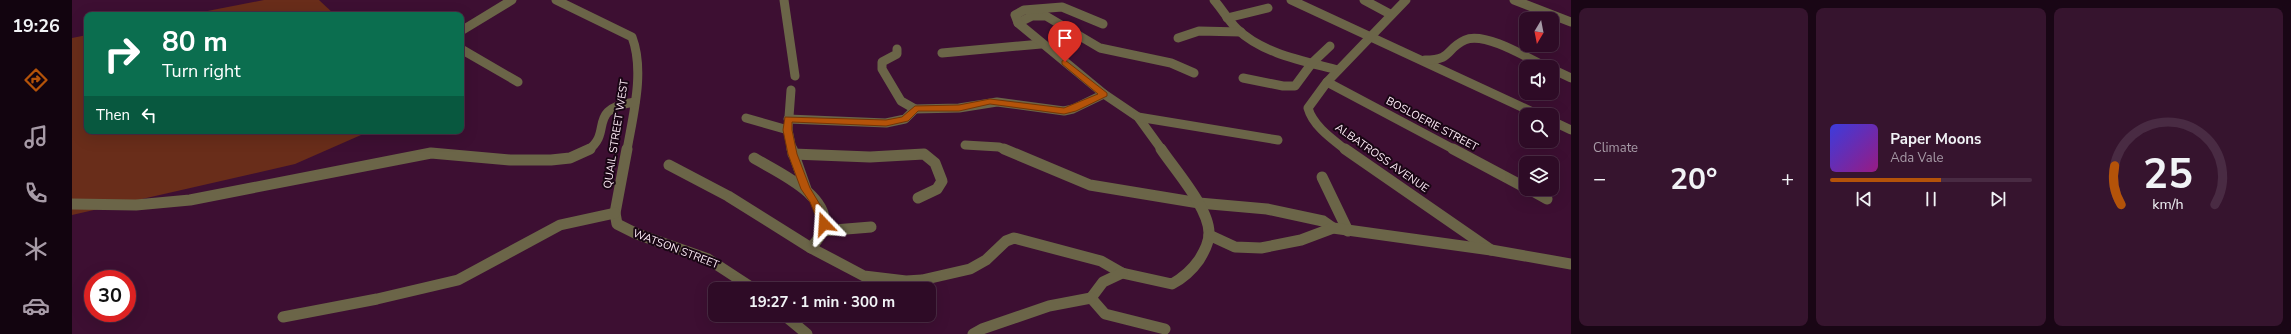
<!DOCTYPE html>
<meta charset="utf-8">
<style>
:root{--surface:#2e0b26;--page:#36142e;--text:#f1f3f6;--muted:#a79ba7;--line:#492b43;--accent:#b45309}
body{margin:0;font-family:"Nunito Sans",sans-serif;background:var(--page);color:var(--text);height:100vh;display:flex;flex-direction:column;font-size:15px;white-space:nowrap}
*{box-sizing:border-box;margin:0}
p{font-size:13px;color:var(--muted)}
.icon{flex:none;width:22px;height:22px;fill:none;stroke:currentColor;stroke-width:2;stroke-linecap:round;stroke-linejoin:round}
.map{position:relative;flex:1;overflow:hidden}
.panel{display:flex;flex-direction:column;gap:8px;padding:8px;background:#190615;width:720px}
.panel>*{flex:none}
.guide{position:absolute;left:12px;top:12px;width:380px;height:122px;border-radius:8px;box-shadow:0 4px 16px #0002,0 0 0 1px var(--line);background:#0b6e4f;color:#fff;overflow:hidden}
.needle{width:26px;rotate:190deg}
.tools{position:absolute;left:1447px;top:12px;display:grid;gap:8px}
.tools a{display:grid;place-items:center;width:40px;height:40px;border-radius:8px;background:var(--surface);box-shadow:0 4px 16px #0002,0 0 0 1px var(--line);font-size:20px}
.speed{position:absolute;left:12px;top:270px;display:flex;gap:8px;font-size:20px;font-weight:700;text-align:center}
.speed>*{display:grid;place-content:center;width:52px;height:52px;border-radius:50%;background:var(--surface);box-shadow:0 4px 16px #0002,0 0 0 1px var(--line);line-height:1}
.speed .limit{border:6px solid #d22;background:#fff;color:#111}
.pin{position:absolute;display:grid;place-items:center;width:34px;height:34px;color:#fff;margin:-41px -17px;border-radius:50% 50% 50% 0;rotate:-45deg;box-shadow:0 0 4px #0007}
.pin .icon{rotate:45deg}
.me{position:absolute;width:44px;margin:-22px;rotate:340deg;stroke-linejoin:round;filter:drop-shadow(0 0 3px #0008)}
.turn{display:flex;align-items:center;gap:14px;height:84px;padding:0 12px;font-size:18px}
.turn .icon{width:52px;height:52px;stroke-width:2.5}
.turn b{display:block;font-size:28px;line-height:34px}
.then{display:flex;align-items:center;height:38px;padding:0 12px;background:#0003;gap:8px;font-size:15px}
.big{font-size:30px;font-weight:700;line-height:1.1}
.panel .widget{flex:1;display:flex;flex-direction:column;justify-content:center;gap:6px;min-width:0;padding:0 14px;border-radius:8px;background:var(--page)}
.panel .dial{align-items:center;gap:0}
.dial svg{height:104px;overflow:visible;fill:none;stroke:var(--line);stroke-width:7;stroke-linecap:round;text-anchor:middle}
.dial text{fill:var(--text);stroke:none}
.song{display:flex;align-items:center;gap:12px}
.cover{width:48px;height:48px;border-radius:6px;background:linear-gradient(135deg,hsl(240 70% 55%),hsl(310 70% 35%))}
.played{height:4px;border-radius:2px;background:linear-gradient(90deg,var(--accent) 55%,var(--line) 55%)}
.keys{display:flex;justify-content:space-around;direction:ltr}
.heat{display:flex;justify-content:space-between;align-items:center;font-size:22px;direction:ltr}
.panel .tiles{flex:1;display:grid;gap:8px;grid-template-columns:repeat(3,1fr)}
.trip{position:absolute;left:636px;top:282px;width:228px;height:40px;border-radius:8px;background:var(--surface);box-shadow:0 4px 16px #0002,0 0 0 1px var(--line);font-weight:700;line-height:40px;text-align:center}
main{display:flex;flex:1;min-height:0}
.tab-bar{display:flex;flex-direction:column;width:72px;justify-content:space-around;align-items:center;background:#12040f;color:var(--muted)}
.tab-bar .icon{width:28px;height:28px}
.tab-bar .on{color:var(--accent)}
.tab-bar b{font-size:18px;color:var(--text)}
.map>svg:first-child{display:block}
</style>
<main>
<nav class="tab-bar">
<b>19:26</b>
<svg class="icon on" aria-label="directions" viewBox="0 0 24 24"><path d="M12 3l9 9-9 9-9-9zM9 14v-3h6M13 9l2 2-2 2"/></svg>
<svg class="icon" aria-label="music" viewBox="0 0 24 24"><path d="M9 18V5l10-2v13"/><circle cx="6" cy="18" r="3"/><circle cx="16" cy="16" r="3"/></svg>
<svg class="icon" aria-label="phone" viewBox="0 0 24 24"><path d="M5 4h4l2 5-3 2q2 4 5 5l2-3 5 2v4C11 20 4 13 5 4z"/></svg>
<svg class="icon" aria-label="climate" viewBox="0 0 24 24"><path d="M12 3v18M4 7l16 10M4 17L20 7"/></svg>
<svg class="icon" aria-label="car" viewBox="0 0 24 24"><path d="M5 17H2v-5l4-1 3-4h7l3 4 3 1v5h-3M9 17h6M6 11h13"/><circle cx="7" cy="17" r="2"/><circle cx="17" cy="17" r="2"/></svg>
</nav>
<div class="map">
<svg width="1499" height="334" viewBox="0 0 1499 334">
<rect width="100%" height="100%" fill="#3d0f32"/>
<!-- green -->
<g fill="#692d1a">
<path d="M192,0H247L263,15H115Z"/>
<path d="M15,35V131H286L289,135L223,164L0,215V38Z"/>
</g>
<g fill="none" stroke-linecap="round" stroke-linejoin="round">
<!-- minor-far1 -->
<g stroke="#6b6548" stroke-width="9">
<path d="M484,0L560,37C573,71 561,115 555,150"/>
<path d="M712,0L723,76"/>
<path d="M1142,0C1150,9 1156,20 1165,29C1191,54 1232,61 1266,70"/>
<path d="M1219,0L1467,115"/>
<path d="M1292,0L1318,14"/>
<path d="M1442,0L1499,22"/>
<path d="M1155,18L1196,8"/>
<path d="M946,23L960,16H974L1028,48L1099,63L1122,73"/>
<path d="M389,31L440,0"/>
<path d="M1106,38L1127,31L1169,32"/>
<path d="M389,49L446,82"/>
<path d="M825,49V54L810,62V69L829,101L843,109"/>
<path d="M870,53L969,44"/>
<path d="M1353,60C1381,60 1373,49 1393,40C1412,31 1456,58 1474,67"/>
<path d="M1480,69L1499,78"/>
<path d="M1171,78L1211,86H1223L1240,63L1258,46"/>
<path d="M1255,82L1383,150"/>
<path d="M719,90L716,130L720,150"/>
<path d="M1032,94L1066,117L1090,150"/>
<path d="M1066,117L1206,140"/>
<path d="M674,118L716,130"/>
<path d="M716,119L814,123L833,119L843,109L887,108L925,102L992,111L1001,109L1032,94L946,23L943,15L952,10L990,7L1031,24"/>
<path d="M1480,121L1499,130"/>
<path d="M893,145L927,147L934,150"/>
<path d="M516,150C542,132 513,109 563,102"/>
<path d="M1274,150C1260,139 1241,126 1236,108L1255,82L1334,0"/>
</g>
<!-- minor -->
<g stroke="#6b6548" stroke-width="11">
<path d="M555,149L543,213L545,224L565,234L636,259L682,289"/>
<path d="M720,149L734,189"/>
<path d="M932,149L1018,185L1127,203L1195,209L1251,221L1261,228"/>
<path d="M1273,149L1419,250"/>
<path d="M1381,149L1454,188"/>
<path d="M721,154L798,157L852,154L863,163L870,181L865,189L846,198"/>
<path d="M682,158C703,171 762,196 751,230C749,236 743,243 739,248"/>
<path d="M597,165L656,196L739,248L792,276L834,281L850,280L898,269L914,260L934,241L942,238L1029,261L1050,273L1100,284C1111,278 1120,270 1127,260C1132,252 1137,243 1137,234C1138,209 1103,170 1089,149"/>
<path d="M1250,177L1276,231"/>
<path d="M1457,189L1475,199"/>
<path d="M0,204L64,205L118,200L359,153L438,160H479L498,158L518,149"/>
<path d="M750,231L799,227"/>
<path d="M1137,235L1163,247L1189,248L1229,240L1261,228L1419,250L1499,264"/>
<path d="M1050,273L1031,282L1019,298L1033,314L1093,329"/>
<path d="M712,315L735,334"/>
<path d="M211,317L305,299L386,280L488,225L543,213"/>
<path d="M901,334L910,329L977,306L1019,298"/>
</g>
</g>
<!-- route -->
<path fill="#b45309" stroke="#753606" d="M993,60L1035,93V96L1004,111L992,114L918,104L887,111H846L836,121L814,126L720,122V130L725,154L738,188L756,218L755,227H748L738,202L729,189L716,154L711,130L713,117L814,120L830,117L843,106L887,105L918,99L992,108L1026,94L990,64V61Z"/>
<g text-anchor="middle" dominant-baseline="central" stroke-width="4" stroke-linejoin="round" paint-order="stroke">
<!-- street labels -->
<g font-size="11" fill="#feebf7" stroke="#190614">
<text transform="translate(1360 124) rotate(28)">BOSLOERIE STREET</text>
<text transform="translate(544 134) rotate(-81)">QUAIL STREET WEST</text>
<text transform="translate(1310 158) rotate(35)">ALBATROSS AVENUE</text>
<text transform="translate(604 249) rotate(21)">WATSON STREET</text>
</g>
</g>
</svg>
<div class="tools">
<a><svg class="needle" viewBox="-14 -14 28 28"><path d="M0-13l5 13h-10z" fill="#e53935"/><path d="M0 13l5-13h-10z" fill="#a79ba7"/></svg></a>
<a><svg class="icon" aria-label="sound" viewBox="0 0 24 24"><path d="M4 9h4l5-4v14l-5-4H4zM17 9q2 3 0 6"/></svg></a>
<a><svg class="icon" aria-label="search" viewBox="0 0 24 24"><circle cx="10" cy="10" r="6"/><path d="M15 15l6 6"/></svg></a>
<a><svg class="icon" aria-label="layers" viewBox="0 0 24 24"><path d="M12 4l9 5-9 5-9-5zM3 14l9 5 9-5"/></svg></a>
</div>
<div class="speed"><div class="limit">30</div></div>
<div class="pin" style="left:993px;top:62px;background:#d93025"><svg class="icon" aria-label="arrive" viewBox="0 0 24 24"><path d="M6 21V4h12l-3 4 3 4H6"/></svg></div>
<svg class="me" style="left:752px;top:224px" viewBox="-20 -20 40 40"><path d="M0-17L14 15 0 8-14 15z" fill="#b45309" stroke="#fff" stroke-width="4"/></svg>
<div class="trip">19:27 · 1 min · 300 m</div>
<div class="guide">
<div class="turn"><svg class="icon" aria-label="right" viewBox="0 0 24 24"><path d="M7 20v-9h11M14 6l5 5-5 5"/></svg><div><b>80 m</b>Turn right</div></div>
<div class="then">Then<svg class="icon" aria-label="left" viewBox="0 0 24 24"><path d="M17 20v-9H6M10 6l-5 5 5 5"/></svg></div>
</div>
</div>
<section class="panel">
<div class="tiles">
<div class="widget"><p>Climate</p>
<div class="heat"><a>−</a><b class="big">20°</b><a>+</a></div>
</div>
<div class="widget">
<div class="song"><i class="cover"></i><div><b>Paper Moons</b><p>Ada Vale</p></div></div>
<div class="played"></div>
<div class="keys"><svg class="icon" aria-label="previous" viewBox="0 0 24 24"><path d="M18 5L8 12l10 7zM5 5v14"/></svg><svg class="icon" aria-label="pause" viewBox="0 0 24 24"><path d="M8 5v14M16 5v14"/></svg><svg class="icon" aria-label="next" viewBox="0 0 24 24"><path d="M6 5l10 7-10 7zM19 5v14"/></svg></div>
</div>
<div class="widget dial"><svg viewBox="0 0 100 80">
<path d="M14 69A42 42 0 1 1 86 69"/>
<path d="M14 69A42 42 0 0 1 9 39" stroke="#b45309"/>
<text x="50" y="56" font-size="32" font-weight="700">25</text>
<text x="50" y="72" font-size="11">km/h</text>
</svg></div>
</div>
</section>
</main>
